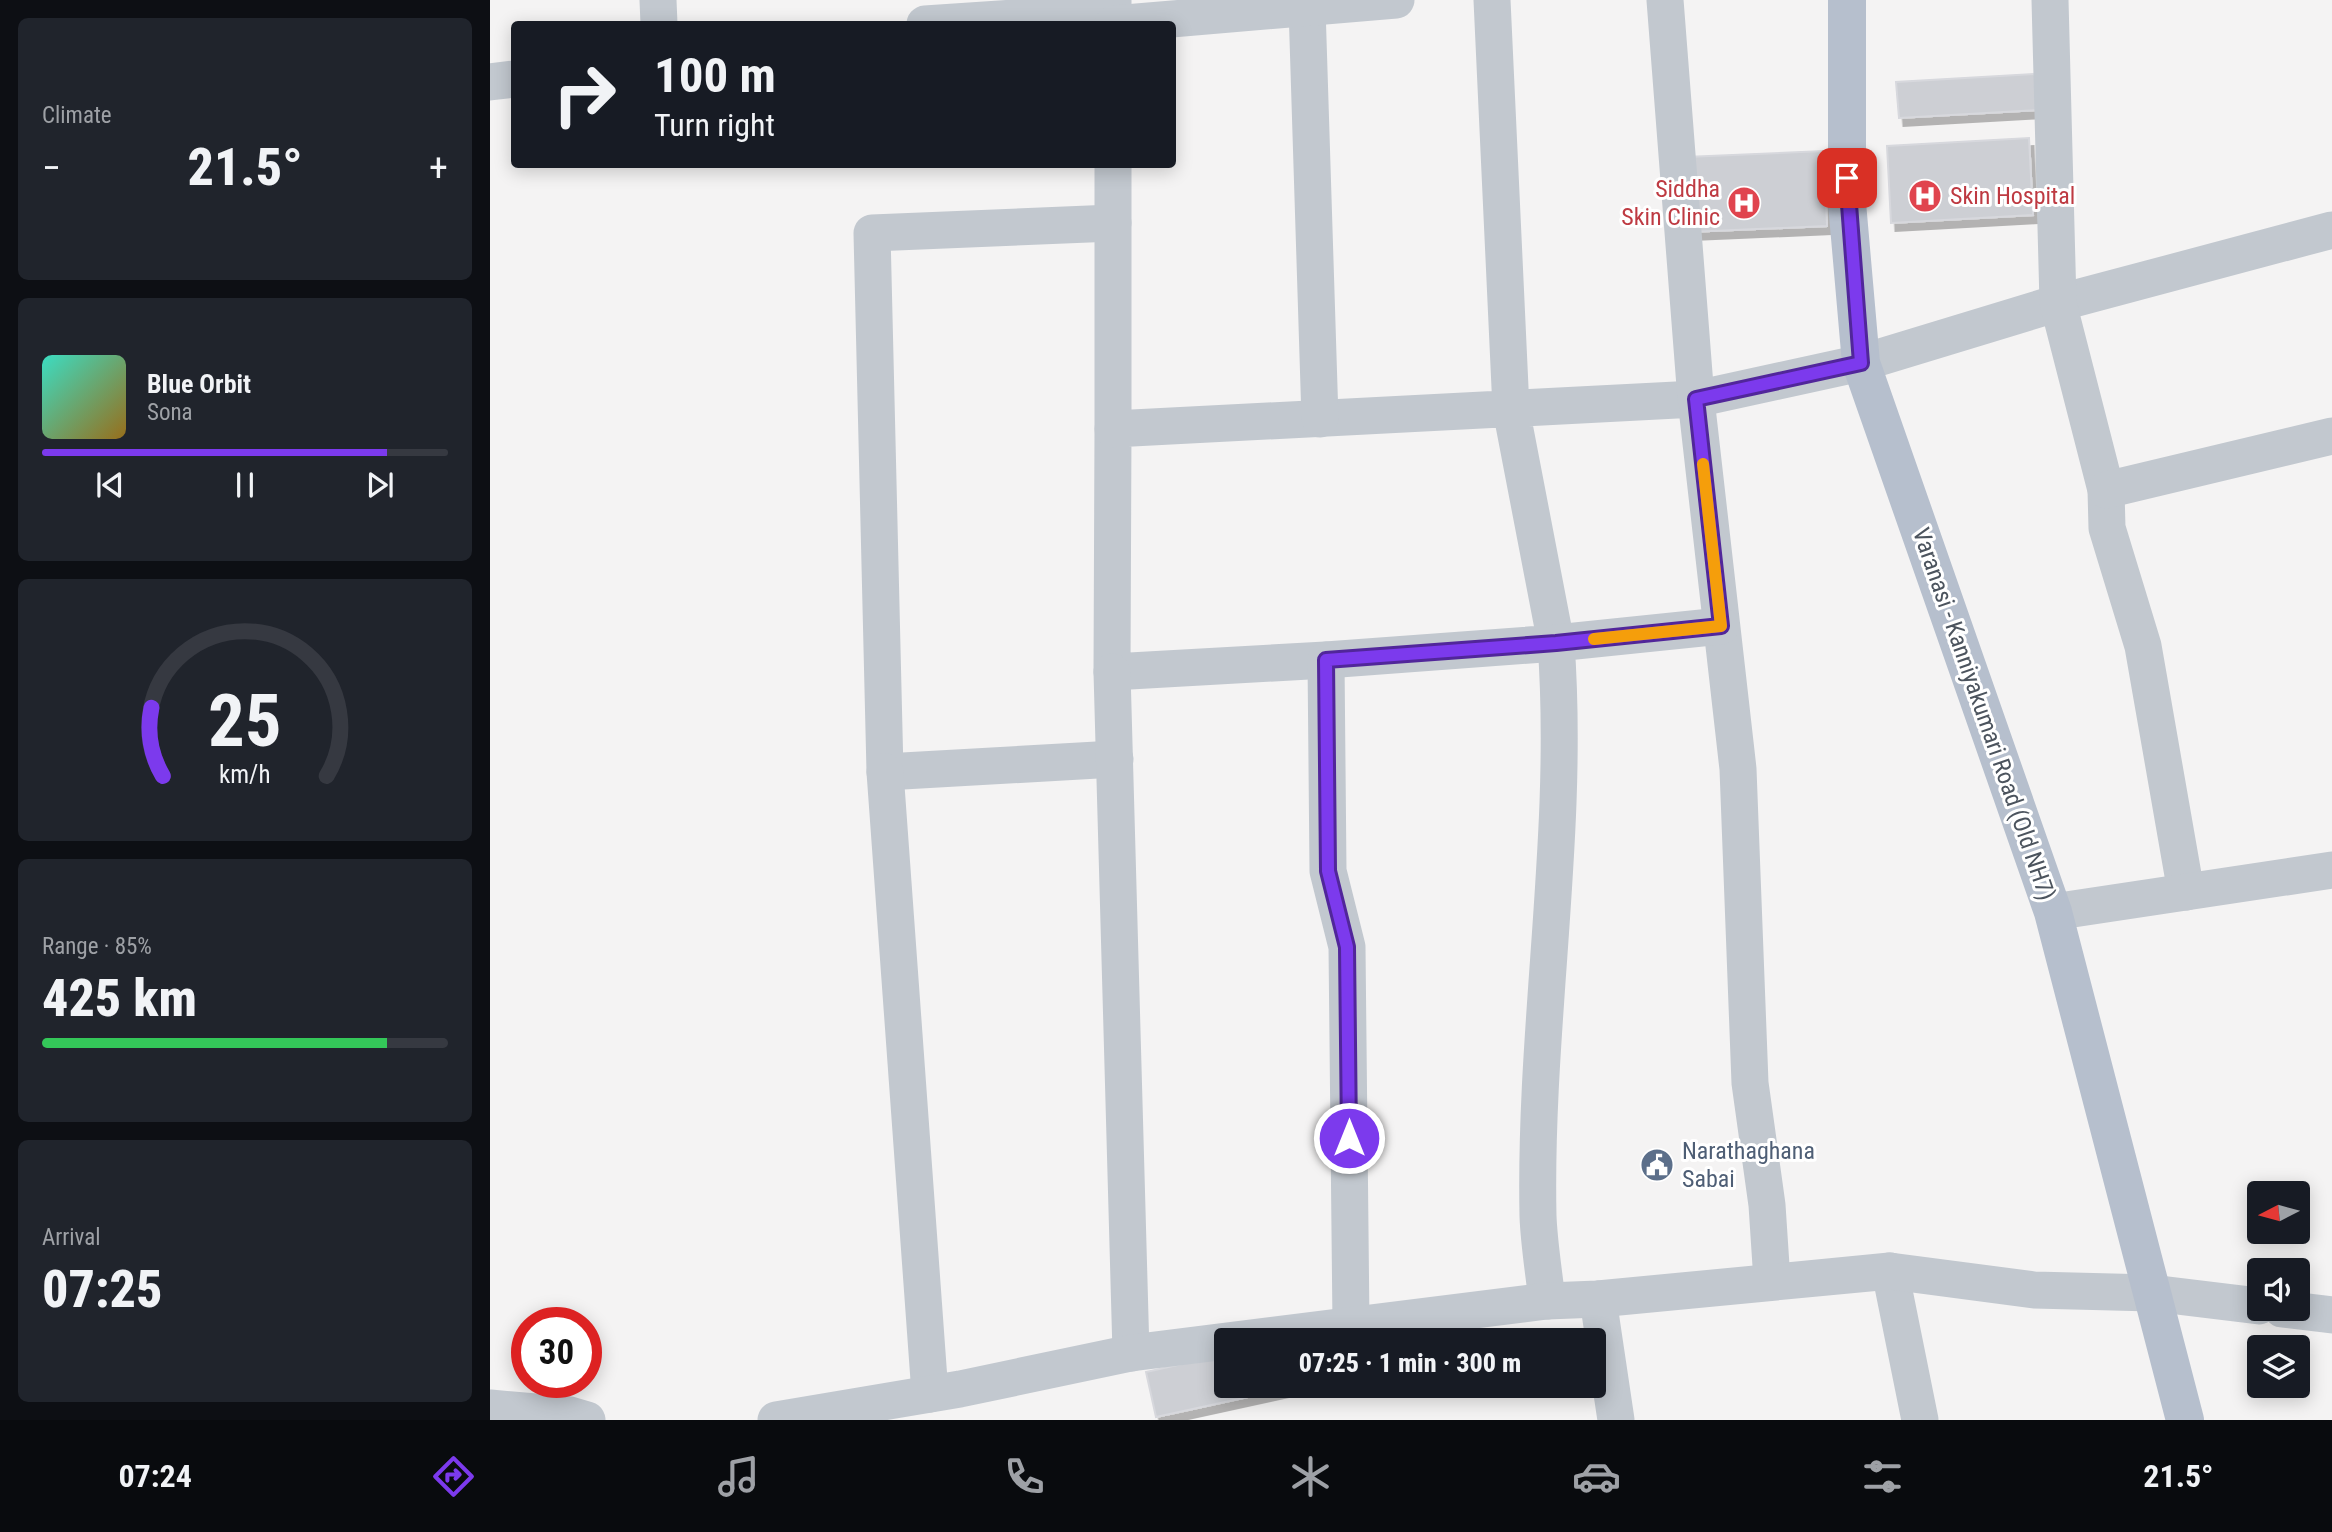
<!DOCTYPE html>
<meta charset="utf-8">
<style>
:root{--surface:#171b24;--page:#20242c;--text:#f1f3f6;--muted:#9ea1a6;--line:#363941;--accent:#7c3aed}
body{margin:0;font-family:"Roboto Condensed",sans-serif;background:var(--page);color:var(--text);height:100vh;display:flex;flex-direction:column;font-size:26px;white-space:nowrap}
*{box-sizing:border-box;margin:0}
p{font-size:23px;color:var(--muted)}
.icon{flex:none;width:38px;height:38px;fill:none;stroke:currentColor;stroke-width:2;stroke-linecap:round;stroke-linejoin:round}
.map{position:relative;flex:1;overflow:hidden}
.drawer{display:flex;flex-direction:column;gap:18px;padding:18px;background:#0d0f14;width:490px}
.drawer>*{flex:none}
.top-card{position:absolute;left:21px;top:21px;width:665px;height:147px;border-radius:7px;box-shadow:0 4px 18px #0003;background:#171b24;color:var(--text);overflow:hidden}
.needle{width:46px;rotate:264deg}
.fabs{position:absolute;left:1757px;top:1181px;display:grid;gap:14px}
.fabs a{display:grid;place-items:center;width:63px;height:63px;border-radius:7px;background:var(--surface);box-shadow:0 4px 18px #0003;font-size:35px}
.speed{position:absolute;left:21px;top:1307px;display:flex;gap:14px;font-size:35px;font-weight:700;text-align:center}
.speed>*{display:grid;place-content:center;width:91px;height:91px;border-radius:50%;background:var(--surface);box-shadow:0 4px 18px #0003;line-height:1}
.speed .limit{border:10px solid #d22;background:#fff;color:#111}
.pin{position:absolute;display:grid;place-items:center;width:60px;height:60px;color:#fff;margin:-30px;border-radius:14px;box-shadow:0 4px 10px #0006}
.me{position:absolute;width:77px;margin:-38px;rotate:0deg;stroke-linejoin:round;filter:drop-shadow(0 0 5px #0008)}
.turn{display:flex;align-items:center;gap:24px;height:147px;padding:0 28px;font-size:32px}
.turn .icon{width:91px;height:91px;stroke-width:2.5}
.turn b{display:block;font-size:49px;line-height:60px}
.big{font-size:52px;font-weight:800;line-height:1.1}
.drawer .widget{flex:1;display:flex;flex-direction:column;justify-content:center;gap:10px;min-width:0;padding:0 24px;border-radius:10px;background:var(--page)}
.drawer .dial{align-items:center;gap:0}
.dial svg{height:182px;overflow:visible;fill:none;stroke:var(--line);stroke-width:7;stroke-linecap:round;text-anchor:middle}
.dial text{fill:var(--text);stroke:none}
.song{display:flex;align-items:center;gap:21px}
.cover{width:84px;height:84px;border-radius:10px;background:linear-gradient(135deg,hsl(170 70% 55%),hsl(40 70% 35%))}
.played{height:7px;border-radius:4px;background:linear-gradient(90deg,var(--accent) 85%,var(--line) 85%)}
.keys{display:flex;justify-content:space-around;direction:ltr}
.heat{display:flex;justify-content:space-between;align-items:center;font-size:38px;direction:ltr}
.charge{height:10px;border-radius:5px;background:linear-gradient(90deg,#34c759 85%,var(--line) 0)}
.trip{position:absolute;left:724px;top:1328px;width:392px;height:70px;border-radius:7px;background:var(--surface);box-shadow:0 4px 18px #0003;font-weight:800;line-height:70px;text-align:center}
.dock{display:flex;height:112px;justify-content:space-around;align-items:center;background:#090b0e;color:var(--muted)}
.dock .icon{width:49px;height:49px}
.dock .on{color:var(--accent)}
.dock b{font-size:32px;color:var(--text)}
main{display:flex;flex:1;min-height:0}
.map>svg:first-child{display:block}
</style>
<main>
<section class="drawer">
<div class="widget"><p>Climate</p>
<div class="heat"><a>−</a><b class="big">21.5°</b><a>+</a></div>
</div>
<div class="widget">
<div class="song"><i class="cover"></i><div><b>Blue Orbit</b><p>Sona</p></div></div>
<div class="played"></div>
<div class="keys"><svg class="icon" aria-label="previous" viewBox="0 0 24 24"><path d="M18 5L8 12l10 7zM5 5v14"/></svg><svg class="icon" aria-label="pause" viewBox="0 0 24 24"><path d="M8 5v14M16 5v14"/></svg><svg class="icon" aria-label="next" viewBox="0 0 24 24"><path d="M6 5l10 7-10 7zM19 5v14"/></svg></div>
</div>
<div class="widget dial"><svg viewBox="0 0 100 80">
<path d="M14 69A42 42 0 1 1 86 69"/>
<path d="M14 69A42 42 0 0 1 9 39" stroke="#7c3aed"/>
<text x="50" y="56" font-size="32" font-weight="700">25</text>
<text x="50" y="72" font-size="11">km/h</text>
</svg></div>
<div class="widget"><p>Range · 85%</p><b class="big">425 km</b><div class="charge"></div></div>
<div class="widget"><p>Arrival</p><b class="big">07:25</b></div>
</section>
<div class="map">
<svg width="1842" height="1420" viewBox="0 0 1842 1420">
<defs>
<filter id="shadow"><feDropShadow dx="4.5" dy="8" stdDeviation="0" flood-color="#0004"/></filter>
</defs>
<rect width="100%" height="100%" fill="#f4f3f3"/>
<!-- building -->
<g fill="#cdcfd4" stroke="#d7d8dd" stroke-width="2" filter="url(#shadow)">
<path d="M1545,74L1547,110L1409,118L1406,82Z"/>
<path d="M1539,138L1543,215L1401,223L1397,146Z"/>
<path d="M1334,151L1337,226L1199,232L1196,157Z"/>
<path d="M737,1354V1386H808L666,1417L656,1372Z"/>
</g>
<g fill="none" stroke-linecap="round" stroke-linejoin="round">
<!-- minor -->
<g stroke="#c2c8cf" stroke-width="37">
<path d="M168,0L169,24"/>
<path d="M1002,0L1021,409L1066,643L836,660L622,672L623,429C818,419 1012,409 1206,399L1248,769L1260,1083L1277,1205L1282,1281"/>
<path d="M1175,0L1206,399L1371,363L1568,303L1842,230"/>
<path d="M1560,0L1568,303L1616,490L1617,528L1653,646L1696,892"/>
<path d="M817,7L830,419"/>
<path d="M435,24L613,12L623,23V1"/>
<path d="M623,24L906,0"/>
<path d="M0,82L24,79"/>
<path d="M623,223L382,233L395,772L625,759"/>
<path d="M623,429V164"/>
<path d="M1616,490L1842,436"/>
<path d="M836,660L838,871L857,947L861,1325"/>
<path d="M622,672L641,1353"/>
<path d="M395,772L440,1394"/>
<path d="M1563,912L1842,870"/>
<path d="M1400,1271L1430,1420"/>
<path d="M1108,1299L1126,1420"/>
<path d="M1057,1301C1054,1273 1049,1244 1048,1216C1044,1025 1080,834 1066,643L1231,626"/>
<path d="M1792,1309L1842,1315"/>
<path d="M0,1408L80,1415L97,1420"/>
<path d="M286,1420L470,1389L641,1353L1057,1301L1108,1299L1400,1271L1544,1290L1662,1293L1769,1306"/>
</g>
<!-- major -->
<path stroke="#b6bfcd" stroke-width="38" d="M1357,0V203L1371,363L1563,912L1695,1420"/>
</g>
<g fill="none" stroke-linecap="round" stroke-linejoin="round">
<defs>
<path id="route" d="M859,1138L857,947L838,871L836,660L1066,643L1231,626L1206,399L1371,363L1357,178"/>
</defs>
<!-- route casing -->
<use href="#route" stroke="#51269a" stroke-width="18"/>
<!-- route -->
<use href="#route" stroke="#7c3aed" stroke-width="12"/>
<!-- slow -->
<path stroke="#f59e0b" stroke-width="12" d="M1104,639L1231,626L1213,464"/>
</g>
<!-- icons -->
<defs>
<symbol id="hospital-disc" viewBox="-11 -11 22 22"><circle r="9.5" fill="#e0444e" stroke="#fff"/><path d="M-5-5h3v3.5h4V-5h3V5h-3V1.5h-4V5h-3Z" fill="#fff"/></symbol>
<symbol id="civic-disc" viewBox="-11 -11 22 22"><circle r="9.5" fill="#5c6f8a" stroke="#fff"/><path d="M-.6-6.5H3V-4.5H.6V-3L4-1V1h2V6H-6V1h2V-1L-.6-3ZM-1.2 2.5V6h2.4V2.5Z" fill="#fff"/></symbol>
</defs>
<g fill-rule="evenodd">
<use href="#hospital-disc" x="1416" y="177" width="38" height="38"/>
<use href="#hospital-disc" x="1235" y="184" width="38" height="38"/>
<use href="#civic-disc" x="1148" y="1146" width="38" height="38"/>
</g>
<g text-anchor="middle" dominant-baseline="central" stroke-width="6" stroke-linejoin="round" paint-order="stroke">
<!-- health labels -->
<g font-size="24" fill="#be3a42" stroke="#fff" text-anchor="end">
<text x="1230" y="189">Siddha<tspan x="1230" dy="28">Skin Clinic</tspan></text>
<text x="1460" y="196" text-anchor="start">Skin Hospital</text>
</g>
<!-- street labels -->
<g font-size="24" fill="#4c545e" stroke="#fff">
<text transform="translate(1494 714) rotate(71)">Varanasi - Kanniyakumari Road (Old NH7)</text>
</g>
<!-- service labels -->
<g font-size="24" fill="#4e5e75" stroke="#fff" text-anchor="start">
<text x="1192" y="1151">Narathaghana<tspan x="1192" dy="28">Sabai</tspan></text>
</g>
</g>
</svg>
<div class="fabs">
<a><svg class="needle" viewBox="-14 -14 28 28"><path d="M0-13l5 13h-10z" fill="#e53935"/><path d="M0 13l5-13h-10z" fill="#9ea1a6"/></svg></a>
<a><svg class="icon" aria-label="sound" viewBox="0 0 24 24"><path d="M4 9h4l5-4v14l-5-4H4zM17 9q2 3 0 6"/></svg></a>
<a><svg class="icon" aria-label="layers" viewBox="0 0 24 24"><path d="M12 4l9 5-9 5-9-5zM3 14l9 5 9-5"/></svg></a>
</div>
<div class="speed"><div class="limit">30</div></div>
<div class="pin" style="left:1357px;top:178px;background:#d93025"><svg class="icon" aria-label="arrive" viewBox="0 0 24 24"><path d="M6 21V4h12l-3 4 3 4H6"/></svg></div>
<svg class="me" style="left:859px;top:1138px" viewBox="-20 -20 40 40"><circle r="17" fill="#7c3aed" stroke="#fff" stroke-width="3"/><path d="M0-11L8 9 0 5-8 9z" fill="#fff"/></svg>
<div class="trip">07:25 · 1 min · 300 m</div>
<div class="top-card">
<div class="turn"><svg class="icon" aria-label="right" viewBox="0 0 24 24"><path d="M7 20v-9h11M14 6l5 5-5 5"/></svg><div><b>100 m</b>Turn right</div></div>
</div>
</div>
</main>
<nav class="dock">
<b>07:24</b>
<svg class="icon on" aria-label="directions" viewBox="0 0 24 24"><path d="M12 3l9 9-9 9-9-9zM9 14v-3h6M13 9l2 2-2 2"/></svg>
<svg class="icon" aria-label="music" viewBox="0 0 24 24"><path d="M9 18V5l10-2v13"/><circle cx="6" cy="18" r="3"/><circle cx="16" cy="16" r="3"/></svg>
<svg class="icon" aria-label="phone" viewBox="0 0 24 24"><path d="M5 4h4l2 5-3 2q2 4 5 5l2-3 5 2v4C11 20 4 13 5 4z"/></svg>
<svg class="icon" aria-label="climate" viewBox="0 0 24 24"><path d="M12 3v18M4 7l16 10M4 17L20 7"/></svg>
<svg class="icon" aria-label="car" viewBox="0 0 24 24"><path d="M5 17H2v-5l4-1 3-4h7l3 4 3 1v5h-3M9 17h6M6 11h13"/><circle cx="7" cy="17" r="2"/><circle cx="17" cy="17" r="2"/></svg>
<svg class="icon" aria-label="filters" viewBox="0 0 24 24"><path d="M4 7h16M4 17h16"/><circle cx="9" cy="7" r="2"/><circle cx="15" cy="17" r="2"/></svg>
<b>21.5°</b>
</nav>
